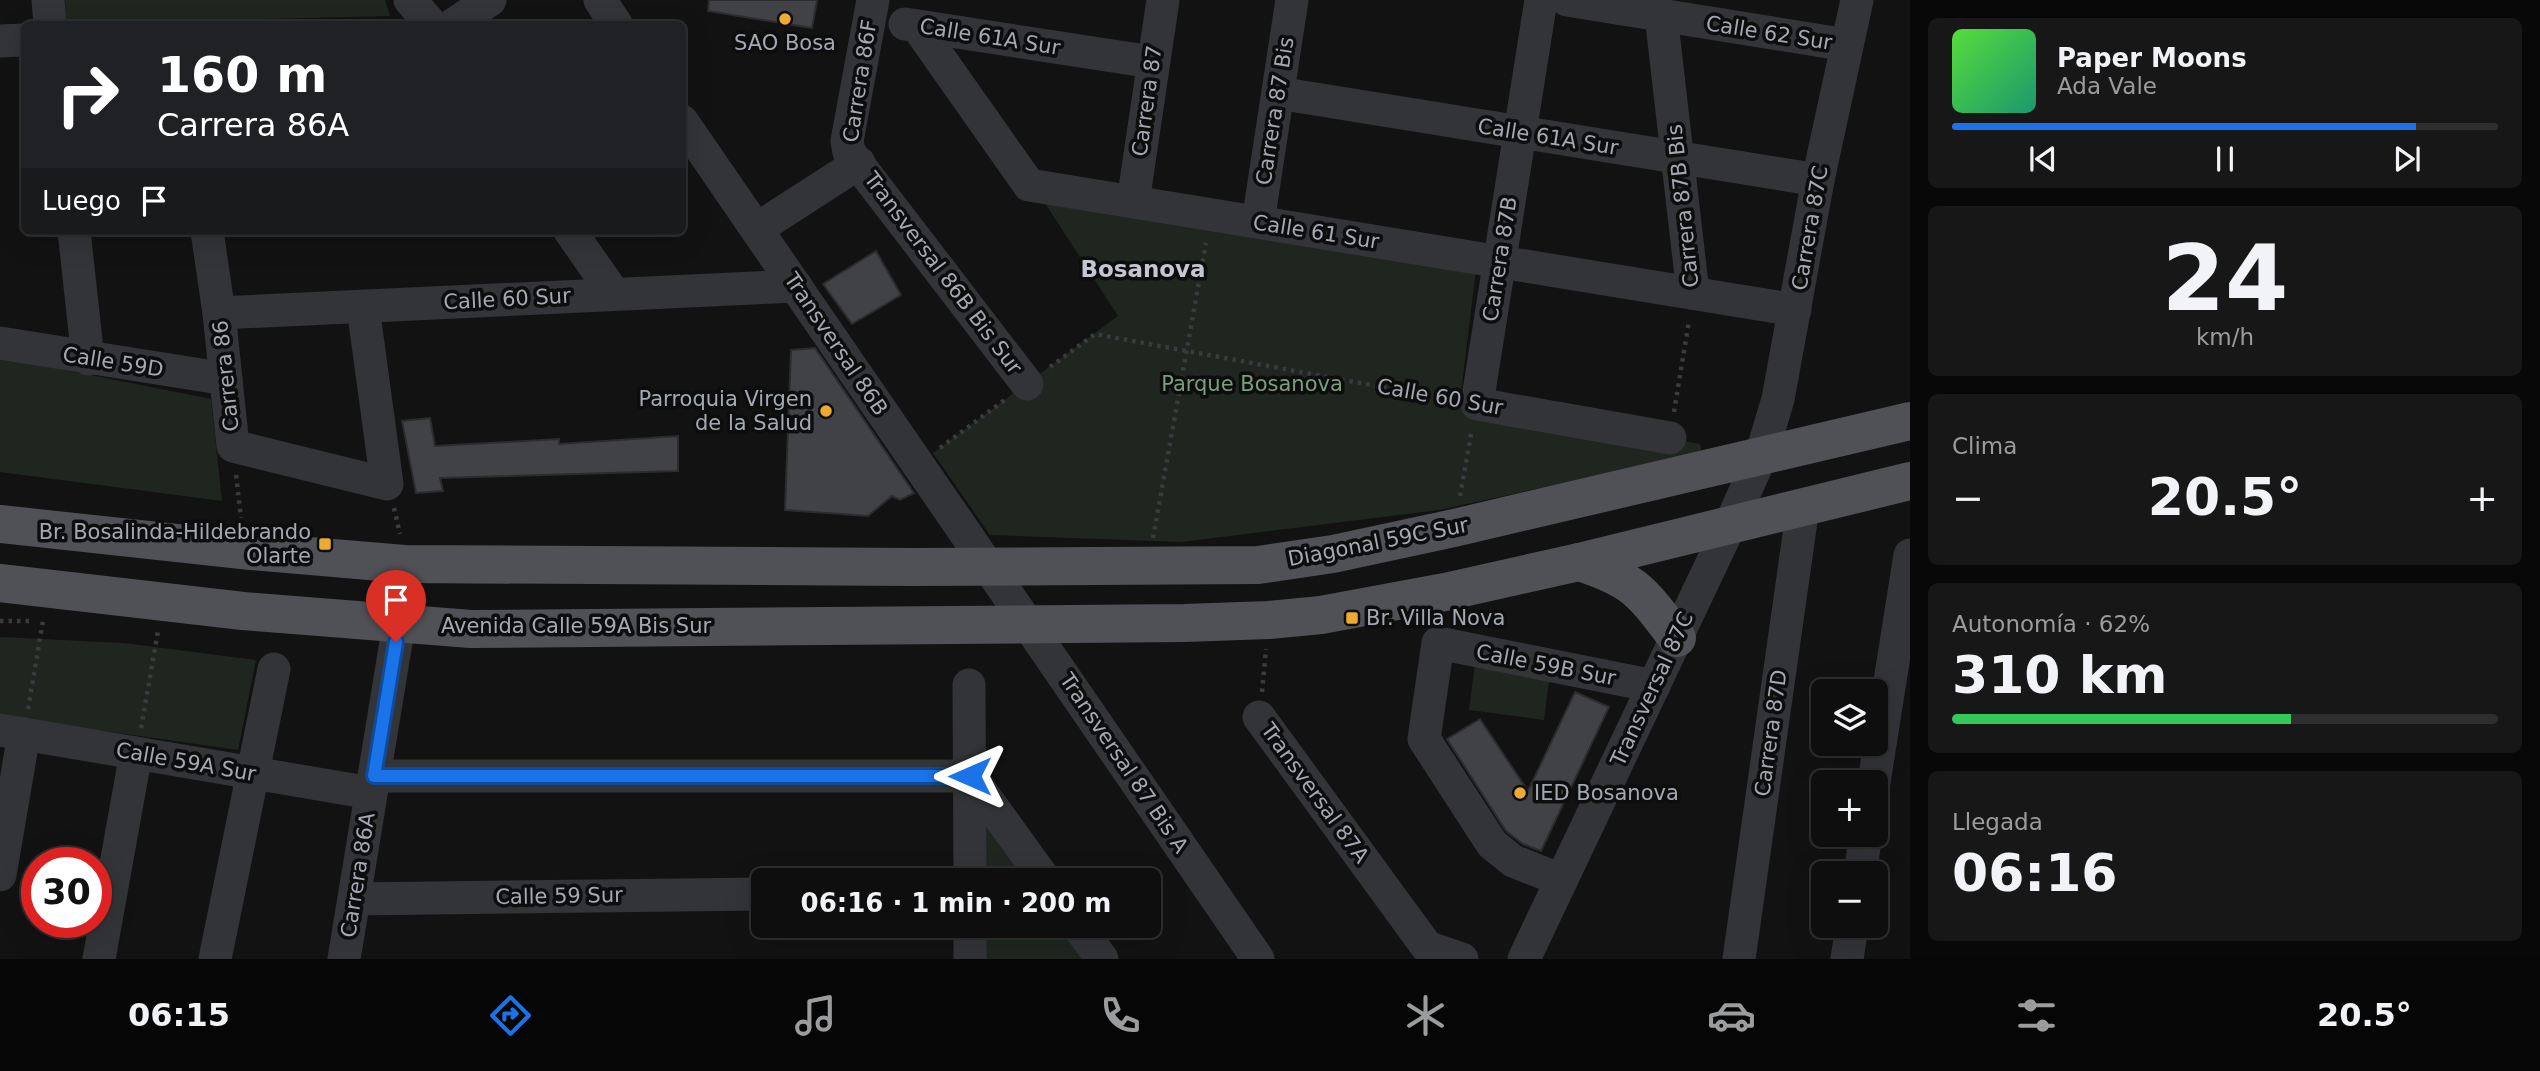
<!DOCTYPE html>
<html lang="es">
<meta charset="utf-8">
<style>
:root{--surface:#0e0e0e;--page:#171717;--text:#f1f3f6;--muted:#9b9c9e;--line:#2e2e2e;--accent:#1a73e8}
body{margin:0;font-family:"DejaVu Sans",sans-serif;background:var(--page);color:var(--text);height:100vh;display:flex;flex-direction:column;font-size:26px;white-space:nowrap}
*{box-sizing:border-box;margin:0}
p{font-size:23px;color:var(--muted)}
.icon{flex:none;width:38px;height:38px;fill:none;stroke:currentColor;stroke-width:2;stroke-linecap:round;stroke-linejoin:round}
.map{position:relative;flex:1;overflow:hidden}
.sheet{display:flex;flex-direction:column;gap:18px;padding:18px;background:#080808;width:630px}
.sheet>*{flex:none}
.hud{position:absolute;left:21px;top:21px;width:665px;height:214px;border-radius:10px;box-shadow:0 7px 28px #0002,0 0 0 2px var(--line);background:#202124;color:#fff;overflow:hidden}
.tools{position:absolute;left:1811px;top:679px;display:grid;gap:14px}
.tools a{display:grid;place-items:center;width:77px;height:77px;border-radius:10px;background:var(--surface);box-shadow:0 7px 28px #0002,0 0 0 2px var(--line);font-size:35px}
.speed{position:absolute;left:21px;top:847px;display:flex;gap:14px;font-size:35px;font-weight:700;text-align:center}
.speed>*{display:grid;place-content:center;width:91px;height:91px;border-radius:50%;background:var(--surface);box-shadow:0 7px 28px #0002,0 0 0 2px var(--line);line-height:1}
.speed .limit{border:10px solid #d22;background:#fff;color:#111}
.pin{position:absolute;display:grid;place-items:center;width:60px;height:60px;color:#fff;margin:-72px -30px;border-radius:50% 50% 50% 0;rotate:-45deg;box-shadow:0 0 7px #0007}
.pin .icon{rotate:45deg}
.me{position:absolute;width:77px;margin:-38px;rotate:270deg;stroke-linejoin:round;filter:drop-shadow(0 0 5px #0008)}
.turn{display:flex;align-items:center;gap:24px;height:147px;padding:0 21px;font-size:32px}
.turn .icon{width:91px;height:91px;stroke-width:2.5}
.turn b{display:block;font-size:49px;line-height:60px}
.then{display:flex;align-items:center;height:66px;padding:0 21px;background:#0003;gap:14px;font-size:26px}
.big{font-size:52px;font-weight:700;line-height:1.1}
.sheet .card{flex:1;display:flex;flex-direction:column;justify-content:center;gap:10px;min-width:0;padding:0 24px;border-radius:10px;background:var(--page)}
.sheet .dial{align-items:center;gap:0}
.dial b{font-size:91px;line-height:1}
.song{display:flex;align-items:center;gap:21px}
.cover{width:84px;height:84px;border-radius:10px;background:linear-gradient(135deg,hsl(110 70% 55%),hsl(160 70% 35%))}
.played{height:7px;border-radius:4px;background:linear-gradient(90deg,var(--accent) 85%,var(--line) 85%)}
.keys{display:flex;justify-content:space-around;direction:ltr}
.heat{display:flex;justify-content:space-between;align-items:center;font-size:38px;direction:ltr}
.charge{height:10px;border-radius:5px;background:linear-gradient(90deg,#34c759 62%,var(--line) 0)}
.trip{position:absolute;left:751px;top:868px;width:410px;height:70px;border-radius:10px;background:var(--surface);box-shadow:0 7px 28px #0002,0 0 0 2px var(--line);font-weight:700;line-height:70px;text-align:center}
.tab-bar{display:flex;height:112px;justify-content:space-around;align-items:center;background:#060606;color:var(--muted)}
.tab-bar .icon{width:49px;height:49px}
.tab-bar .current{color:var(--accent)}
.tab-bar b{font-size:32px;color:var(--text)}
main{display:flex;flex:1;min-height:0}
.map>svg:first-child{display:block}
</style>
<main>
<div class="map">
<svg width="1910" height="959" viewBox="0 0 1910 959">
<rect width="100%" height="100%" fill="#121213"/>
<!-- green -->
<g fill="#1e261f">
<path d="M65,0H385L390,16L66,24Z"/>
<path d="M1041,197L1476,270L1460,401L1700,444L1702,453L1439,510L1182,542L990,535L933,453L1118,316Z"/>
<path d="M0,357L211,399L222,501L0,472Z"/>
<path d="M0,637L124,643L256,660L238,750L0,716Z"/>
<path d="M1475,664L1550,673L1544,720L1469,710Z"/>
<path d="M979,811L1027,880H978Z"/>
<path d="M978,926H1059L1082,959H978Z"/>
</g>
<!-- building -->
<g fill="#414246" stroke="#2c2c2f" stroke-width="2">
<path d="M709,0H817L812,28L708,11Z"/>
<path d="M876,251L901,295L852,324L823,284Z"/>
<path d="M815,348L914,493L900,500L892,496L868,516L785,510L791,350Z"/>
<path d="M430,418L435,446L559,439V444L678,436V471L440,478L443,491L416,493L402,421Z"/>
<path d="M1575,692L1609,707L1541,851L1523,844L1506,831L1447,739L1480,719L1528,791Z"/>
</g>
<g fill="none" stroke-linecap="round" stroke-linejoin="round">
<!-- path -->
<g stroke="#393b3f" stroke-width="4.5" stroke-dasharray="3.5 5" stroke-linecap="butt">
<path d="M1050,367L1095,334L1452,400"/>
<path d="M1674,412L1689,321"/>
<path d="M940,448L1006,399"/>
<path d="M236,475L241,518"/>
<path d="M1460,496L1472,429"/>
<path d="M394,508L400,534"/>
<path d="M1153,538L1206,243"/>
<path d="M0,621H34"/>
<path d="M1262,692L1266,649"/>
<path d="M28,709L43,621"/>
<path d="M141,728L158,631"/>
</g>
<!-- minor -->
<g stroke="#333438" stroke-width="33">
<path d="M48,0L50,24"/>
<path d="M410,0L431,24"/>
<path d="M600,0L616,24"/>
<path d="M873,0L847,141L849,152L1027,384"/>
<path d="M1541,0L1477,404L1670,438"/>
<path d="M1567,0L1847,45"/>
<path d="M1661,15L1693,293"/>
<path d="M454,24L490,0"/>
<path d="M905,24L1152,62"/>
<path d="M917,26L1029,185L1795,310"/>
<path d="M0,41L24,40"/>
<path d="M1278,93L1818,180"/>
<path d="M682,121L1258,959"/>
<path d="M1133,202L1163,0"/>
<path d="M1258,222L1292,0"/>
<path d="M757,229L859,163"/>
<path d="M74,231L88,359"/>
<path d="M207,231L219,313L233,446L387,484L363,307"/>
<path d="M570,231L614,294"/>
<path d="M219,313L796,286"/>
<path d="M0,343L226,379"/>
<path d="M969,685L970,880"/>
<path d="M1259,717L1427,947L1462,959"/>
<path d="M0,730L371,793"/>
<path d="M374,776H970L1045,880"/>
<path d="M1874,782L1910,555"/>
<path d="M1860,873L1866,835"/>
<path d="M0,875L24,734"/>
<path d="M1561,880L1513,861L1492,844L1424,739L1438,643L1654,686"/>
<path d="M354,899L763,894"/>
<path d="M970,926V959"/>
<path d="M1078,926L1102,959"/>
<path d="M99,959L136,753"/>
<path d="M215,959L274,669"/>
<path d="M344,959L399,624"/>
<path d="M1524,959L1730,525L1761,456L1778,399L1818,180L1857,0"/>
<path d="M1739,959L1803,507"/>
<path d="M1847,959L1852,926"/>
</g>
<!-- major -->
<g stroke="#4f5157" stroke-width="38">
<path d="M0,524L251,551L404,564L913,567L1258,565L1333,554L1454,528L1910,421"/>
<path d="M1579,562C1635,580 1642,592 1677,638"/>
<path d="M0,583L243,611L471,629L1184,623L1269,620L1321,615L1445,592L1579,562L1910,481"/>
</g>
</g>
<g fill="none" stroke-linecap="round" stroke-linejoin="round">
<defs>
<path id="route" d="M396,642L374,776H970"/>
</defs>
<!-- route casing -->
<use href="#route" stroke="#114b97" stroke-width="18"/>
<!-- route -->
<use href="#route" stroke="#1a73e8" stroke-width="12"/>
</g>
<!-- markers -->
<g fill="#ebab32" stroke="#0d0d0e" stroke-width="2.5">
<circle cx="785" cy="19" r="7"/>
<circle cx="826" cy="411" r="7"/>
<rect x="318" y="537" width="14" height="14" rx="3.5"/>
<rect x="1345" y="611" width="14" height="14" rx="3.5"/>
<circle cx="1520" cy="793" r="7"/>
</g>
<g text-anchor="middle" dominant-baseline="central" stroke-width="7" stroke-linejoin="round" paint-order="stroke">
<!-- street labels -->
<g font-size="21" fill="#a3a8b3" stroke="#0d0d0e">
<text transform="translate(1769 33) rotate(9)">Calle 62 Sur</text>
<text transform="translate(990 37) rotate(9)">Calle 61A Sur</text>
<text transform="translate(860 81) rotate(-81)">Carrera 86F</text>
<text transform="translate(1147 101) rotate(-82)">Carrera 87</text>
<text transform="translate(1275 111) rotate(-81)">Carrera 87 Bis</text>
<text transform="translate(1548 137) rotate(9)">Calle 61A Sur</text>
<text transform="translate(1683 206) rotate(-96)">Carrera 87B Bis</text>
<text transform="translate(1810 228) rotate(-80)">Carrera 87C</text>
<text transform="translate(1316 232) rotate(9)">Calle 61 Sur</text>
<text transform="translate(1500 259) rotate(-81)">Carrera 87B</text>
<text transform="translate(943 273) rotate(53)">Transversal 86B Bis Sur</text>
<text transform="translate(507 299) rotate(-3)">Calle 60 Sur</text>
<text transform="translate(836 344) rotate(56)">Transversal 86B</text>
<text transform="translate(113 362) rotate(9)">Calle 59D</text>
<text transform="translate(226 376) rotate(-96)">Carrera 86</text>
<text transform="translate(1440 397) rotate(10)">Calle 60 Sur</text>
<text transform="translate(1378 542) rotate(-11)">Diagonal 59C Sur</text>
<text x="576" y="626">Avenida Calle 59A Bis Sur</text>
<text transform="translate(1546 665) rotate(11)">Calle 59B Sur</text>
<text transform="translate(1652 689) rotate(-65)">Transversal 87C</text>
<text transform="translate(1771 733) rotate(-82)">Carrera 87D</text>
<text transform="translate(186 762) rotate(10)">Calle 59A Sur</text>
<text transform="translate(1124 763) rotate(56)">Transversal 87 Bis A</text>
<text transform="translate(1315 793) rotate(54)">Transversal 87A</text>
<text transform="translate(358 875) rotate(-81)">Carrera 86A</text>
<text transform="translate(559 896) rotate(-1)">Calle 59 Sur</text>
</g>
<!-- poi labels -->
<g font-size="21" fill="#a3a8b3" stroke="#0d0d0e" text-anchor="end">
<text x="785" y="43" text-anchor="middle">SAO Bosa</text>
<text x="812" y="399">Parroquia Virgen<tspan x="812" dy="24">de la Salud</tspan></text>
<text x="311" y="532">Br. Bosalinda-Hildebrando<tspan x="311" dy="24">Olarte</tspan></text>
<text x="1366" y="618" text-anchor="start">Br. Villa Nova</text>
<text x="1534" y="793" text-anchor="start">IED Bosanova</text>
</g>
<!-- park labels -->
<g font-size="21" fill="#7b9e7d" stroke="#0d0d0e">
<text x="1252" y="384">Parque Bosanova</text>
</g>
<!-- neighbourhood labels -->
<g font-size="23" font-weight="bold" fill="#c4c7d0" stroke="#0d0d0e">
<text x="1143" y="269">Bosanova</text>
</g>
</g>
</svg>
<div class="tools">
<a><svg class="icon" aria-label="layers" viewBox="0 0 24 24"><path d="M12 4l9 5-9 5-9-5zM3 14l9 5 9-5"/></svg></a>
<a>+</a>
<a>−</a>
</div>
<div class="speed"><div class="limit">30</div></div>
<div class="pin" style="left:396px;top:642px;background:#d93025"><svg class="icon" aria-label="arrive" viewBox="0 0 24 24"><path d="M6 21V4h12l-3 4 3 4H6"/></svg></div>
<svg class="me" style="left:970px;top:776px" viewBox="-20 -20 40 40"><path d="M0-17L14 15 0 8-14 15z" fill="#1a73e8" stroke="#fff" stroke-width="4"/></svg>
<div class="trip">06:16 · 1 min · 200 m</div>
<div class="hud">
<div class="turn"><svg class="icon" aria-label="right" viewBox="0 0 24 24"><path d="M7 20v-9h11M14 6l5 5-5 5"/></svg><div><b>160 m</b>Carrera 86A</div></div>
<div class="then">Luego<svg class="icon" aria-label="arrive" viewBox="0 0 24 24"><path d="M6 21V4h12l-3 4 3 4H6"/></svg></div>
</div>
</div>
<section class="sheet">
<div class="card">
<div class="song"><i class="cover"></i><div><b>Paper Moons</b><p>Ada Vale</p></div></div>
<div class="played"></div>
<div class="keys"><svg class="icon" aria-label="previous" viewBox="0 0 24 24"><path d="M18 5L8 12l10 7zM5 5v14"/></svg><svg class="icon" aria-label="pause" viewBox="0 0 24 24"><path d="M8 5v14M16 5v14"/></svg><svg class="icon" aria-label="next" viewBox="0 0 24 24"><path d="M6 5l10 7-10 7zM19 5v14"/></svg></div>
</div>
<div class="card dial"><b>24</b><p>km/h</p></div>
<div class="card"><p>Clima</p>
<div class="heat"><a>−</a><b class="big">20.5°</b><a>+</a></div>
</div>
<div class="card"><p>Autonomía · 62%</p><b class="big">310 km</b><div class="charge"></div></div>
<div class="card"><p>Llegada</p><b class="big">06:16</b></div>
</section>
</main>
<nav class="tab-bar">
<b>06:15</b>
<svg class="icon current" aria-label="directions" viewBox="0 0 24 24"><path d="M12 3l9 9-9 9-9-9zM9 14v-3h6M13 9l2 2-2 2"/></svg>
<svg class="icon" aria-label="music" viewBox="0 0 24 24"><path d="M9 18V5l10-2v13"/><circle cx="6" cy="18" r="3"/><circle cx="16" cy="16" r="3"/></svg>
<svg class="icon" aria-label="phone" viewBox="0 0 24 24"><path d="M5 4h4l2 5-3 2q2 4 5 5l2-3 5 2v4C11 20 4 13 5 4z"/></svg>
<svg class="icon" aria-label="climate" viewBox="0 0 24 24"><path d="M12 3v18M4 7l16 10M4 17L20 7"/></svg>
<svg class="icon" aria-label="car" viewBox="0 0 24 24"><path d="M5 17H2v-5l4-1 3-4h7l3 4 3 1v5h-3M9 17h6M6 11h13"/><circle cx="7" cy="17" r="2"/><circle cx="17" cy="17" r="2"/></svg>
<svg class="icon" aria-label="filters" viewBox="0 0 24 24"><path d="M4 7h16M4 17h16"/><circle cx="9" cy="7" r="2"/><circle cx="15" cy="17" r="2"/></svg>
<b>20.5°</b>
</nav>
